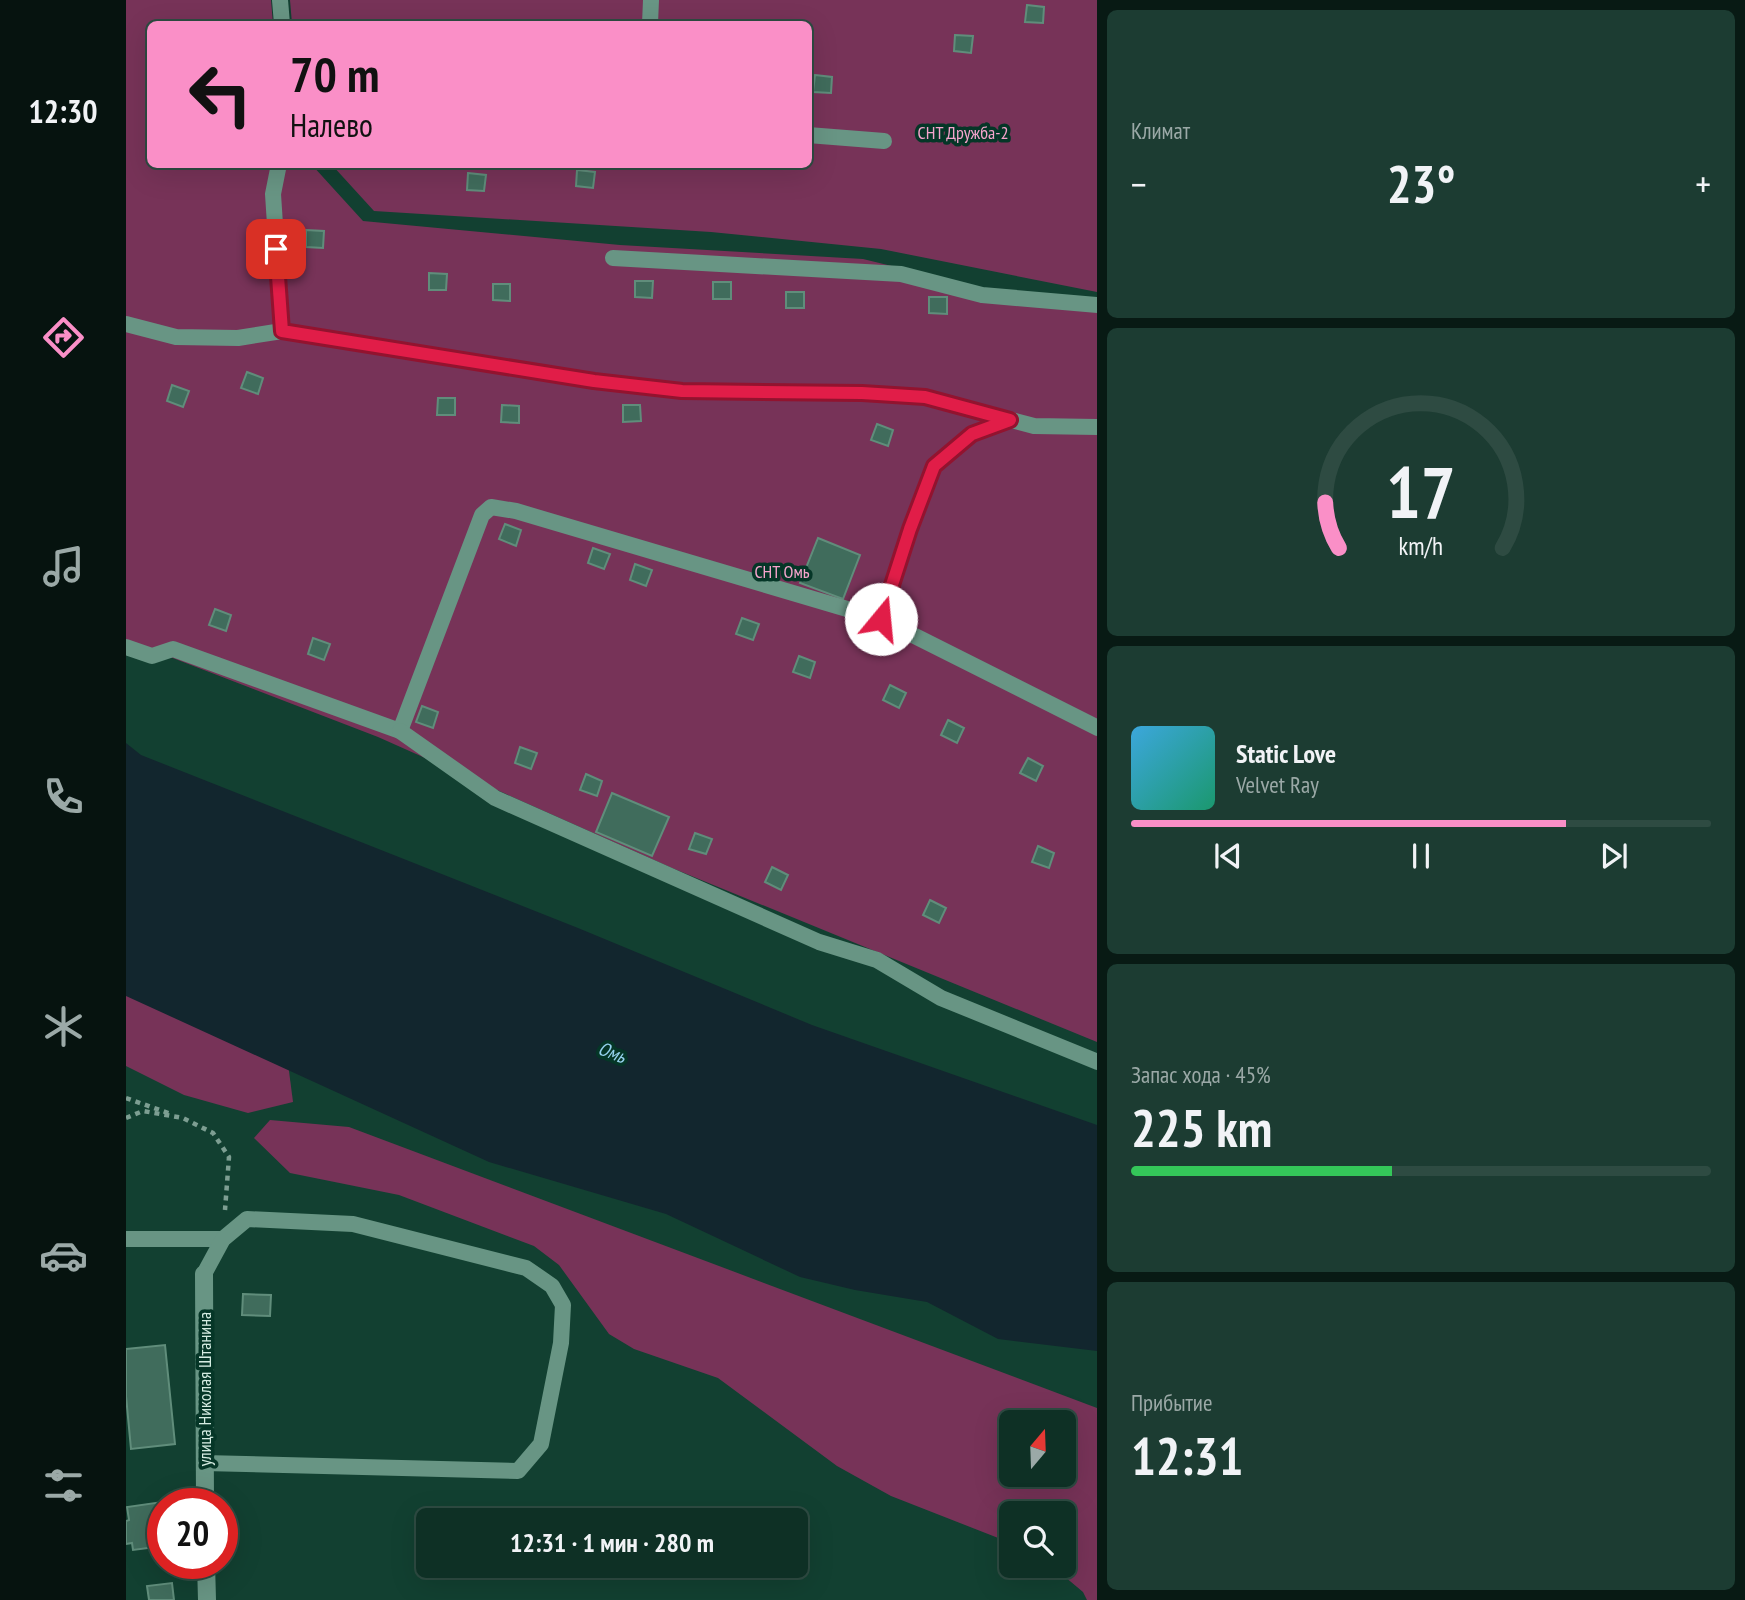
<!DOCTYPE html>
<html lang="ru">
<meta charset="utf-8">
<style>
:root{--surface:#0e3025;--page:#1c3c32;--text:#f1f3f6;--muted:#9ba9a7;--line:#2e4b42;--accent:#fa8fc7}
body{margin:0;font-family:"PT Sans Narrow",sans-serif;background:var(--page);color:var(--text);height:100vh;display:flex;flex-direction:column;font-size:26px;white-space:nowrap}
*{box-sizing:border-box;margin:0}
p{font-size:23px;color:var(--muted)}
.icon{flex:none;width:38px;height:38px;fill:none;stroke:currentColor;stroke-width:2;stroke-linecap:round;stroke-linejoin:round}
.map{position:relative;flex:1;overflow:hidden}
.side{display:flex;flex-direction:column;gap:10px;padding:10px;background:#081a14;width:648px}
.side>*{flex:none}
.banner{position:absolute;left:21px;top:21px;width:665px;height:147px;border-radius:10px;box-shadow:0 7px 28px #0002,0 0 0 2px var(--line);background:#fa8fc7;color:#111;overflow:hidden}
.needle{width:46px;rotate:19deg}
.tools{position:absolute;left:873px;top:1410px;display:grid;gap:14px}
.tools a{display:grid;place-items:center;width:77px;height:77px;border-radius:10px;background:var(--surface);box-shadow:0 7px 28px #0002,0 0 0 2px var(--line);font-size:35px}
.speed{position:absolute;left:21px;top:1488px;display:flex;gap:14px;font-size:35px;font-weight:700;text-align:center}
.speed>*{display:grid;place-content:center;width:91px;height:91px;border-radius:50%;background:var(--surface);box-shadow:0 7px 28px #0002,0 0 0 2px var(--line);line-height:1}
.speed .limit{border:10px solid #d22;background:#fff;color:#111}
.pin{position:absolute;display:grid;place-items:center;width:60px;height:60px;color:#fff;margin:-30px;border-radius:14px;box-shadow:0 4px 10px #0006}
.me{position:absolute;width:77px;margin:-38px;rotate:17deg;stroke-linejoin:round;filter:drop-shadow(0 0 5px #0008)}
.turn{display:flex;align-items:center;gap:24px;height:147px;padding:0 28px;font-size:32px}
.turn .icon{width:91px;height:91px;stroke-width:2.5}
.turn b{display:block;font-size:49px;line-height:60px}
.big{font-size:52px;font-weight:700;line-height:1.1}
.side .tile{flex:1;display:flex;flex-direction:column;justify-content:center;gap:10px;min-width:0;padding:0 24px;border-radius:10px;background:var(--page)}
.side .dial{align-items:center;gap:0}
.dial svg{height:182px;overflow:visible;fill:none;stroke:var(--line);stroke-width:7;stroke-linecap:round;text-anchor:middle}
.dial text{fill:var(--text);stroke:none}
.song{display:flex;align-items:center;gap:21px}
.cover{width:84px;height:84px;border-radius:10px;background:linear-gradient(135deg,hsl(200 70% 55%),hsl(160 70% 35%))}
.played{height:7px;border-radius:4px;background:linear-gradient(90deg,var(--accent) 75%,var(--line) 75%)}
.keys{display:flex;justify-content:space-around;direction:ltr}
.heat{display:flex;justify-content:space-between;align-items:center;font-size:38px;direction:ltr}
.charge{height:10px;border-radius:5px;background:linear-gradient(90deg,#34c759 45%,var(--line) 0)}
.trip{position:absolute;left:290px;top:1508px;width:392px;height:70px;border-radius:10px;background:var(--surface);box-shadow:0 7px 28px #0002,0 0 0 2px var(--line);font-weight:700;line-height:70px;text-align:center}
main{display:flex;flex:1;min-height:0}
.menu{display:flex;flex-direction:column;width:126px;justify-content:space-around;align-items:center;background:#06130f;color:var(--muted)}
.menu .icon{width:49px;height:49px}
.menu .selected{color:var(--accent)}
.menu b{font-size:32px;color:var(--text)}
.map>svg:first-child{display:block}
</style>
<main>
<nav class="menu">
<b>12:30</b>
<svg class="icon selected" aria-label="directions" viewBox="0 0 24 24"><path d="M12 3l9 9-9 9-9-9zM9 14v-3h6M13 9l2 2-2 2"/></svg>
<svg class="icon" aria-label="music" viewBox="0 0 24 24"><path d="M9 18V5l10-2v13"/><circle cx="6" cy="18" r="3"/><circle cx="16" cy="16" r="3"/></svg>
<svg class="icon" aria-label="phone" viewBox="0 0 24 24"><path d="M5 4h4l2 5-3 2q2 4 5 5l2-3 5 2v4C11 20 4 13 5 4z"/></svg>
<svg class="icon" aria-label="climate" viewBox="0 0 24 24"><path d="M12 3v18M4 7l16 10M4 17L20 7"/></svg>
<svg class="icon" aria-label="car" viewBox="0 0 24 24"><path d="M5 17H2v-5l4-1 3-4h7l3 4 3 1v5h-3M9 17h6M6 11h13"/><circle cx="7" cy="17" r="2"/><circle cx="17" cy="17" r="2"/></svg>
<svg class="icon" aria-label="filters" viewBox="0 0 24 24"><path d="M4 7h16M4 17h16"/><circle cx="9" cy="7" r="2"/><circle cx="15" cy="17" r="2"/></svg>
</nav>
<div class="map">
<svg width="972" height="1600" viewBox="0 0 972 1600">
<rect width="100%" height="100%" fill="#124031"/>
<!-- green -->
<g fill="#773358" fill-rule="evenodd">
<path d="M0,0H145L147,24H24V164L186,165L237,221L494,245L737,259L864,290L971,309V1042L546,868L252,737L0,640Z"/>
<path d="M164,0H971V292L755,249L585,232L248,211L206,165L682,164V24H166Z"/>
<path d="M0,974L160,1048L167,1102L122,1113L58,1095L0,1066Z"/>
<path d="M144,1120L223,1127L971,1408V1600H961L957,1592L926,1566H938V1514H886L885,1543L765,1496L711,1466L592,1378L508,1349L483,1334L433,1265L408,1246L273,1195L164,1173L128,1138ZM886,1423H938V1475H886Z"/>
</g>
<!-- water -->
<path fill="#12262e" d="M0,743L15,755L452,928L686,1025L971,1125V1351L872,1339L801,1302L729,1290L674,1277L540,1214L363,1162L0,996Z"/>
<!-- building -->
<g fill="#406c5c" stroke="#608d7b" stroke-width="2">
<path d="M901,5L918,7L917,23L899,22Z"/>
<path d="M829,35L847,36L845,53L828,51Z"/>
<path d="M689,75L706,77L705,93L687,92Z"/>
<path d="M451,170L469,172L467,188L450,186Z"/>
<path d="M342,173L360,175L358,191L341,190Z"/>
<path d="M180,230L198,231L197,248L180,247Z"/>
<path d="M303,273L321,274L320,290H303Z"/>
<path d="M509,281H527L526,298L509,297Z"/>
<rect x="587" y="282" width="18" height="17"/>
<path d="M367,284H384V301L367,300Z"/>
<rect x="660" y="292" width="18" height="16"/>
<path d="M803,297H821V314L803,313Z"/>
<path d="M121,372L137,378L132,394L115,388Z"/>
<path d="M46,385L63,391L57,407L41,401Z"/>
<path d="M312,398H329V415H311Z"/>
<path d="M376,405L393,406V423L375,422Z"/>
<path d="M497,405H514L515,421L497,422Z"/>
<path d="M751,424L767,430L762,446L745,440Z"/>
<path d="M379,524L395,530L390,546L373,539Z"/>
<path d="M692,538L734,555L717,599L674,583Z"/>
<path d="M467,548L484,554L478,569L462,563Z"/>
<path d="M509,564L526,570L520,586L504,580Z"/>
<path d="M89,609L105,615L100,631L83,625Z"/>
<path d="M616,618L633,624L627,640L610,634Z"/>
<path d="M187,638L204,644L198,660L182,654Z"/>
<path d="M673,656L689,662L684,678L667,672Z"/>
<path d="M764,685L780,693L773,708L757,700Z"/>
<path d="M296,706L312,712L307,728L290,722Z"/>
<path d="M822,720L838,728L831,743L815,735Z"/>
<path d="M394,747L411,753L405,769L389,763Z"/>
<path d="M902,758L917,766L910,781L894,773Z"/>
<path d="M460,774L476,781L471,796L454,790Z"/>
<path d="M486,793L543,817L526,856L470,832Z"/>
<path d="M569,833L586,839L580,854L563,849Z"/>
<path d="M912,846L928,853L923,868L906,862Z"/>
<path d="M646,867L662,875L655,890L639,882Z"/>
<path d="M804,900L820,908L813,923L797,915Z"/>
<path d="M117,1294L145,1295L144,1316L116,1315Z"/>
<path d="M39,1345L49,1444L5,1449L0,1396V1349Z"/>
<path d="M50,1500L51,1503H37V1546L7,1550L6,1543L0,1544V1521L3,1520L1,1507Z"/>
<path d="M46,1583L48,1600H23L21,1586Z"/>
</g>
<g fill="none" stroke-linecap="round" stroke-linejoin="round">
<!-- path -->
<g stroke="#7d9e92" stroke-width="4.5" stroke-dasharray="5 5" stroke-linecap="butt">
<path d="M0,1098L45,1114"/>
<path d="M0,1118L17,1111L57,1118L87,1133L103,1157L99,1210"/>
</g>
<!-- lane -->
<g stroke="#689584" stroke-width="16">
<path d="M154,0L156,24"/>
<path d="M524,24L525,0"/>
<path d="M682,135L758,141"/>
<path d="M153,164L147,194L156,331"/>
<path d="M487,258L775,274L856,295L972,305"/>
<path d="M0,324L50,337L112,338L156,331L468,381L556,391L735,393L799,397L908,426L972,427"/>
<path d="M755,619L784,529L808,466L846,434L884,420"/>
<path d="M0,647L26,656L47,649L274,731L356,515L365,507L390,511L755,619L972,728"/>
<path d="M274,731L369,798L693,942L751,960L815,998L972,1062"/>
<path d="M0,1239H97"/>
<path d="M78,1463L392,1471L415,1444L435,1343L437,1305L426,1286L400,1268L227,1224L121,1219L97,1239L78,1274"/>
</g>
<!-- street -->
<g stroke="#689584" stroke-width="18">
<path d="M78,1274L79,1503"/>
<path d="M80,1563L81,1600"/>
</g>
</g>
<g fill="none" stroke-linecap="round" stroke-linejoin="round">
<defs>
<path id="route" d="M150,249L156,331L468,381L556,391L736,393L799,397L884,420L846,434L808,466L784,529L755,619"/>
</defs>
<!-- route casing -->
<use href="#route" stroke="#92132f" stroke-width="18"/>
<!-- route -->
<use href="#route" stroke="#e11d48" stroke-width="12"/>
</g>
<g text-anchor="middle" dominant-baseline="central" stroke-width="7" stroke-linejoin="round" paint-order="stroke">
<!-- park labels -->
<g font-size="18" fill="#f6a4cd" stroke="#053627">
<text x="837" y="132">СНТ Дружба-2</text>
<text x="656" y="571">СНТ Омь</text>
</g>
<!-- street labels -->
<g font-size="18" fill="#d5ece2" stroke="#053627">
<text transform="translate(78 1389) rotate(-90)">улица Николая Штанина</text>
</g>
<!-- water labels -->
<g font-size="19" font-style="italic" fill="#95d1ed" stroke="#053627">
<text transform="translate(486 1052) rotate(21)">Омь</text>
</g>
</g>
</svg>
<div class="tools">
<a><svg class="needle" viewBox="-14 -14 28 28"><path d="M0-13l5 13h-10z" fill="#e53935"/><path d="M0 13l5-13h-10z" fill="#9ba9a7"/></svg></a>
<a><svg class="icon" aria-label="search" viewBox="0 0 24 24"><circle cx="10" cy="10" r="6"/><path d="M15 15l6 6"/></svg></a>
</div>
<div class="speed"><div class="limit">20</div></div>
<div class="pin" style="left:150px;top:249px;background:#d93025"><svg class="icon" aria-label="arrive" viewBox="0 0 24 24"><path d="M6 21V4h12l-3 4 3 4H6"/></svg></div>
<svg class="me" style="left:755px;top:619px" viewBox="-20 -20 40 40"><circle r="19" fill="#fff"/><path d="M0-13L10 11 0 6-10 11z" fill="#e11d48"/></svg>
<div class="trip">12:31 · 1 мин · 280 m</div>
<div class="banner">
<div class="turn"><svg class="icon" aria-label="left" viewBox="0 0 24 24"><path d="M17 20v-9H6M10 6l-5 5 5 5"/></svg><div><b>70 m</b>Налево</div></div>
</div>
</div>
<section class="side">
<div class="tile"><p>Климат</p>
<div class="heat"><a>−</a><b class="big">23°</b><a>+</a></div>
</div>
<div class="tile dial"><svg viewBox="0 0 100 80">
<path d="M14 69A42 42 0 1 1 86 69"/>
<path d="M14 69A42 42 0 0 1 8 49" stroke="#fa8fc7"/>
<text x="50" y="56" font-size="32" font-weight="700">17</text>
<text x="50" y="72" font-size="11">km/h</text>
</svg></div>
<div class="tile">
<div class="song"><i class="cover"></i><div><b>Static Love</b><p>Velvet Ray</p></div></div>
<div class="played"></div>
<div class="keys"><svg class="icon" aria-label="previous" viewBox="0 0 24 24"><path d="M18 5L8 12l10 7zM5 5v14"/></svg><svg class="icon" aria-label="pause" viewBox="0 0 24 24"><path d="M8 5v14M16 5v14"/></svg><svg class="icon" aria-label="next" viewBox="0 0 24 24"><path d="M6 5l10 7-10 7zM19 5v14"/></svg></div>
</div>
<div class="tile"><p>Запас хода · 45%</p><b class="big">225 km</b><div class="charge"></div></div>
<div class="tile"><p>Прибытие</p><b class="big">12:31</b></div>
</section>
</main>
